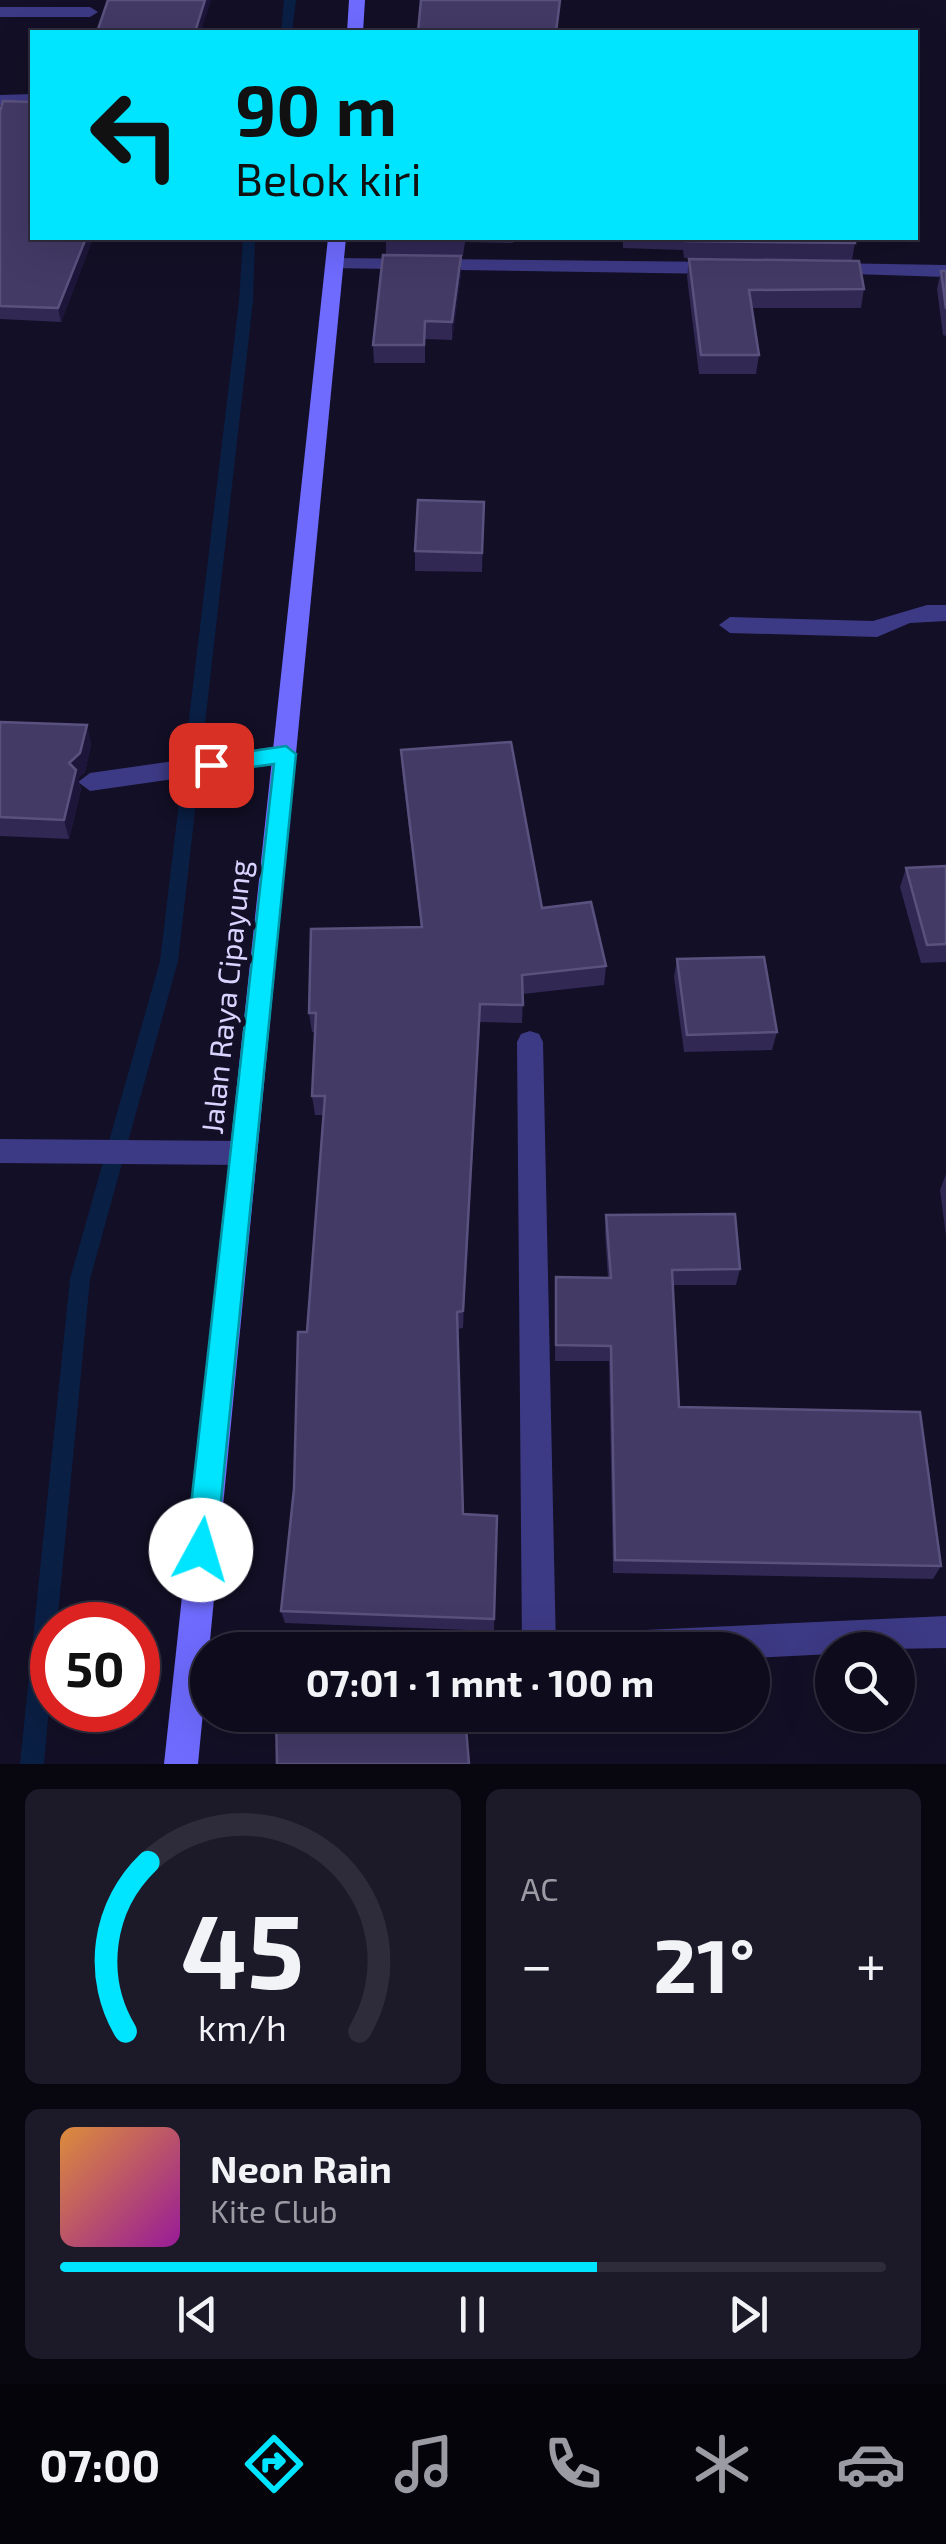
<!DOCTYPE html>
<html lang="id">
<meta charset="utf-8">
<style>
:root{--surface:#0e0b1c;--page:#1c1929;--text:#f1f3f6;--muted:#9b9ba3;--line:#2e2b3b;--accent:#00e5ff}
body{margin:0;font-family:"Exo 2",sans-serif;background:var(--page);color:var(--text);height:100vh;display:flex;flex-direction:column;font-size:38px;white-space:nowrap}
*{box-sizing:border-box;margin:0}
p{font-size:32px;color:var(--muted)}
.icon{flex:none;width:55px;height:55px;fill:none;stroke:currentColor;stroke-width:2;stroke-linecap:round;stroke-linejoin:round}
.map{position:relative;height:1764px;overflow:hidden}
.sheet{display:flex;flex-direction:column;gap:25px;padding:25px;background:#08060f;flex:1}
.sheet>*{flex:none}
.banner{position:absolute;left:30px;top:30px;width:888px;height:210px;border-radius:0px;box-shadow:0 10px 40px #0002,0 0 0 2px var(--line);background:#00e5ff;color:#111;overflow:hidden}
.controls{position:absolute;left:815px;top:1632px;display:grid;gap:20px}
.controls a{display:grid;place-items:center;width:100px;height:100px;border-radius:50%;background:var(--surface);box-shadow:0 10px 40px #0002,0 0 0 2px var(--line);font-size:50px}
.speed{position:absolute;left:30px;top:1602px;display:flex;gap:20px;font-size:50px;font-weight:700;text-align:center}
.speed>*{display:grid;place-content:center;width:130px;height:130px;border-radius:50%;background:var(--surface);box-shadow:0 10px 40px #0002,0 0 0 2px var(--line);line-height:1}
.speed .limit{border:15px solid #d22;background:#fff;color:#111}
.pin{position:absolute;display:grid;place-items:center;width:85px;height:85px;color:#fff;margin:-42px;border-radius:20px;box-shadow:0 5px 15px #0006}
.me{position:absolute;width:110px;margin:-55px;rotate:6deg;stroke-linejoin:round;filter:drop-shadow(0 0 8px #0008)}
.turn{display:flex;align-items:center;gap:35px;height:210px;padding:0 40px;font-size:45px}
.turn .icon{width:130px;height:130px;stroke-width:2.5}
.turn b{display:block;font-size:70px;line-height:85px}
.big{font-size:75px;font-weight:700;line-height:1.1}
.sheet .card{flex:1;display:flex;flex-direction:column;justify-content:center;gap:15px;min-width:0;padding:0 35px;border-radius:15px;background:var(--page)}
.sheet .dial{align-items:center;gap:0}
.dial svg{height:260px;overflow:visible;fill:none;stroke:var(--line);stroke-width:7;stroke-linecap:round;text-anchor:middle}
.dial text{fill:var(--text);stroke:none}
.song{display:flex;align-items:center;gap:30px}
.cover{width:120px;height:120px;border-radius:15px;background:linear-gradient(135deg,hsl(30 70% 55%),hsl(300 70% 35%))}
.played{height:10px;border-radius:5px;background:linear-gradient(90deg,var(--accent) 65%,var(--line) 65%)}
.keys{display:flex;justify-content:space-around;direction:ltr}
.heat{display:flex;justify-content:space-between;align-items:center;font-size:55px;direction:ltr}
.sheet .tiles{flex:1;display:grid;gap:25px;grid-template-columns:1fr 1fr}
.card:last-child{grid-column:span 2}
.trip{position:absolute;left:190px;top:1632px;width:580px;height:100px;border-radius:50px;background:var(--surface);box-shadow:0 10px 40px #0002,0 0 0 2px var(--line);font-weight:700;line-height:100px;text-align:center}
.dock{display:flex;height:160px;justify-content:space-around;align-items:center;background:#06040b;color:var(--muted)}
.dock .icon{width:70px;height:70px}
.dock .active{color:var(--accent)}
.dock b{font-size:45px;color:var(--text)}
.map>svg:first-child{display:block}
</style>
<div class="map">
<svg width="946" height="1764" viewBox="0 0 946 1764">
<rect width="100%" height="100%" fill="#130f26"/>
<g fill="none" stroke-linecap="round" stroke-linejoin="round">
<!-- stream -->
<g fill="#0a1f44" fill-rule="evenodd">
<path d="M284,0H296L292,32H281Z"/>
<path d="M243,238H255L253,301L178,961L90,1279L57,1625H52V1675L44,1764H20L70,1279L160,961L239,301Z"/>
</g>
<!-- minor -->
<g fill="#3d3a85" fill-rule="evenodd">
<path d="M0,7H90L98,12L90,17H0Z"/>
<path d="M32,94V104L0,105V95Z"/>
<path d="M334,258L719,262L728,268L719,274L327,268V260Z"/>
<path d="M829,263L946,265V277L822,273L820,269Z"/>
<path d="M927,605H946V621L910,623L877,637L730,633L719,625L730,617L873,621Z"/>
<path d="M286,745L298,754L286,763L90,791L78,782L90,773Z"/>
<path d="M530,1031L539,1034L543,1042L556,1650H522L517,1042L521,1034Z"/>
<path d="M0,1139L241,1141L251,1144L255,1153L251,1162L241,1165L0,1163Z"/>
<path d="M946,1616V1648L832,1650V1654L752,1658V1650H563L568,1638L580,1633Z"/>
</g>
<!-- secondary -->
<g fill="#6f6bff" fill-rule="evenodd">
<path d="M349,0H365L363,32H347Z"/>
<path d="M328,238H346L198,1764H164Z"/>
</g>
</g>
<!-- wall -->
<g fill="#312854">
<path d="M0,112L93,238L61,322L0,319Z"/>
<path d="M386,238H513V243L465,242L463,256L406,255L461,256V274L452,340L425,339V363H374L373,345L386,255Z"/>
<path d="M623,238H854L855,243L852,260L684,258L683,250L623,248Z"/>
<path d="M689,259L864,289L861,308H751L759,355L756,374H699L687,277Z"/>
<path d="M941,271H946V336L943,335L937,289Z"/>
<path d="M484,502L482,572L415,571V551Z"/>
<path d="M0,722L87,725L91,745L85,772L78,778L81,789L69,839L0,836Z"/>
<path d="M401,750L542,908L606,966L604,985L523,994L522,1023L480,1022L463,1328L457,1329L463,1514L497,1516L494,1631L285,1623L281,1611L294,1489L324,1115H315L312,1096L315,1032H312L309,1013L421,927L402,771Z"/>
<path d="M946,866V962L921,963L900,887L906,868Z"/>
<path d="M677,959L777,1032L772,1050L684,1052L674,977Z"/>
<path d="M946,1174V1236L940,1190Z"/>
<path d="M606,1215L740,1269L736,1285H673L679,1407L941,1566L933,1579L613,1573L609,1361H555L556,1277L608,1278L605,1232Z"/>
</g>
<!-- shaded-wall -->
<g fill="#1d163a">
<path d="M205,0H211L201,32H195Z"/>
<path d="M86,238H93L61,322L58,308Z"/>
<path d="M461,256V274L452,340V322Z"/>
<path d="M87,725L91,745L85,772L78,778L81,789L69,839L64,820L69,763Z"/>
<path d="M480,1004V1022L463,1328V1311Z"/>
</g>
<!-- building -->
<g fill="#433a66" stroke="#5a527e" stroke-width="2.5">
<path d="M108,0H205L195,32H97Z"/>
<path d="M421,0H560L556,32H418Z"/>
<path d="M3,101L32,102V238H86L58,308L0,306V112Z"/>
<path d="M386,238H463V239Z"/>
<path d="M686,238H854L855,243L686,241Z"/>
<path d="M383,255L461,256L452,322L425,321L424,345H373Z"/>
<path d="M689,259L859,261L864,289L749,290L759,355H701Z"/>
<path d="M941,271H946V309Z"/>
<path d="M418,500L484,502L482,553L415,551Z"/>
<path d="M0,722L87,725L80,753L69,763L76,770L64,820L0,817Z"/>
<path d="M511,742L542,908L591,902L606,966L522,975L523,1005L480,1004L463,1311L457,1312L463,1514L497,1516L494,1619L281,1611L294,1489L298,1332H307L325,1096H312L316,1013H309L311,929L422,927L401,750Z"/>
<path d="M946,866V944L927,945L906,868Z"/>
<path d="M764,957L777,1032L687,1035L677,959Z"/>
<path d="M735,1214L740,1269L672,1270L679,1407L920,1412L941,1566L615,1560L611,1346L556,1345V1277L611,1278L606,1215Z"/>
<path d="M276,1715H465L469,1764H277Z"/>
</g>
<!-- route -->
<path fill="#00e5ff" stroke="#0095a6" stroke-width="2.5" d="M286,746L296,754L216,1550L211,1560L201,1564L191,1560L186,1550L274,764L211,773L200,765L211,757Z"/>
<g text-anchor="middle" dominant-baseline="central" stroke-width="10" stroke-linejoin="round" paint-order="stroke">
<!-- street labels -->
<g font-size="30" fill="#d9d4ff" stroke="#130f26">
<text transform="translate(225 997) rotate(-84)">Jalan Raya Cipayung</text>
</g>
</g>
</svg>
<div class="controls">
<a><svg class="icon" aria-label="search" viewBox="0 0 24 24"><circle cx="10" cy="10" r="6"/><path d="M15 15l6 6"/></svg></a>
</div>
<div class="speed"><div class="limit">50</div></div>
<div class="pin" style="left:211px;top:765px;background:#d93025"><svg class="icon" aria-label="arrive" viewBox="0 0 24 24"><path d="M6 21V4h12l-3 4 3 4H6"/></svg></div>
<svg class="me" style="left:201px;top:1550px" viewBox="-20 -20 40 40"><circle r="19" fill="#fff"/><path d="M0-13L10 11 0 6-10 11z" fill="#00e5ff"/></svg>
<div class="trip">07:01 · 1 mnt · 100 m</div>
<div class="banner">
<div class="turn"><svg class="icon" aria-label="left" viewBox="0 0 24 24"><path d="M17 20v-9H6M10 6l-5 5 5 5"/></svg><div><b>90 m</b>Belok kiri</div></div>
</div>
</div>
<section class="sheet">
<div class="tiles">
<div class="card dial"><svg viewBox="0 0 100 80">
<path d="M14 69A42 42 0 1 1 86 69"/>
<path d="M14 69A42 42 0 0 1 21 17" stroke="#00e5ff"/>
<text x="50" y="56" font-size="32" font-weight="700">45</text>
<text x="50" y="72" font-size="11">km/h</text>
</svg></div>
<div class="card"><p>AC</p>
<div class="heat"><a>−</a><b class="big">21°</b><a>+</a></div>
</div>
<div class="card">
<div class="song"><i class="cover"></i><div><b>Neon Rain</b><p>Kite Club</p></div></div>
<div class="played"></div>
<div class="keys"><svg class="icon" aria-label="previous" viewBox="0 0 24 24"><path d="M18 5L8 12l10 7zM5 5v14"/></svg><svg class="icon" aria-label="pause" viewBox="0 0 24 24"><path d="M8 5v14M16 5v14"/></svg><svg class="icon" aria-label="next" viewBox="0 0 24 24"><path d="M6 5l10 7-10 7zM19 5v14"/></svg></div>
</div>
</div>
</section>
<nav class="dock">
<b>07:00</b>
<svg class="icon active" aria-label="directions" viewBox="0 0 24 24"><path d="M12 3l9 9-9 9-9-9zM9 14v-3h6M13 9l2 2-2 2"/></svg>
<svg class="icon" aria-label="music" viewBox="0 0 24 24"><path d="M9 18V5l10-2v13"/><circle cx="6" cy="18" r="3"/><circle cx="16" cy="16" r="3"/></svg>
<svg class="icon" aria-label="phone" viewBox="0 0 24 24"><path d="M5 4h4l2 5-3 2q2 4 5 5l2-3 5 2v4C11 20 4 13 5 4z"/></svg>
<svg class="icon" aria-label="climate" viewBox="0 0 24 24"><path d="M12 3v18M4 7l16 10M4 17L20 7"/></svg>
<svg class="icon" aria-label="car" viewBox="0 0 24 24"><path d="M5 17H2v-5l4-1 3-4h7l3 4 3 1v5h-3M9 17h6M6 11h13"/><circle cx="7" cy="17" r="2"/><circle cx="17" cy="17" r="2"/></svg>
</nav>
